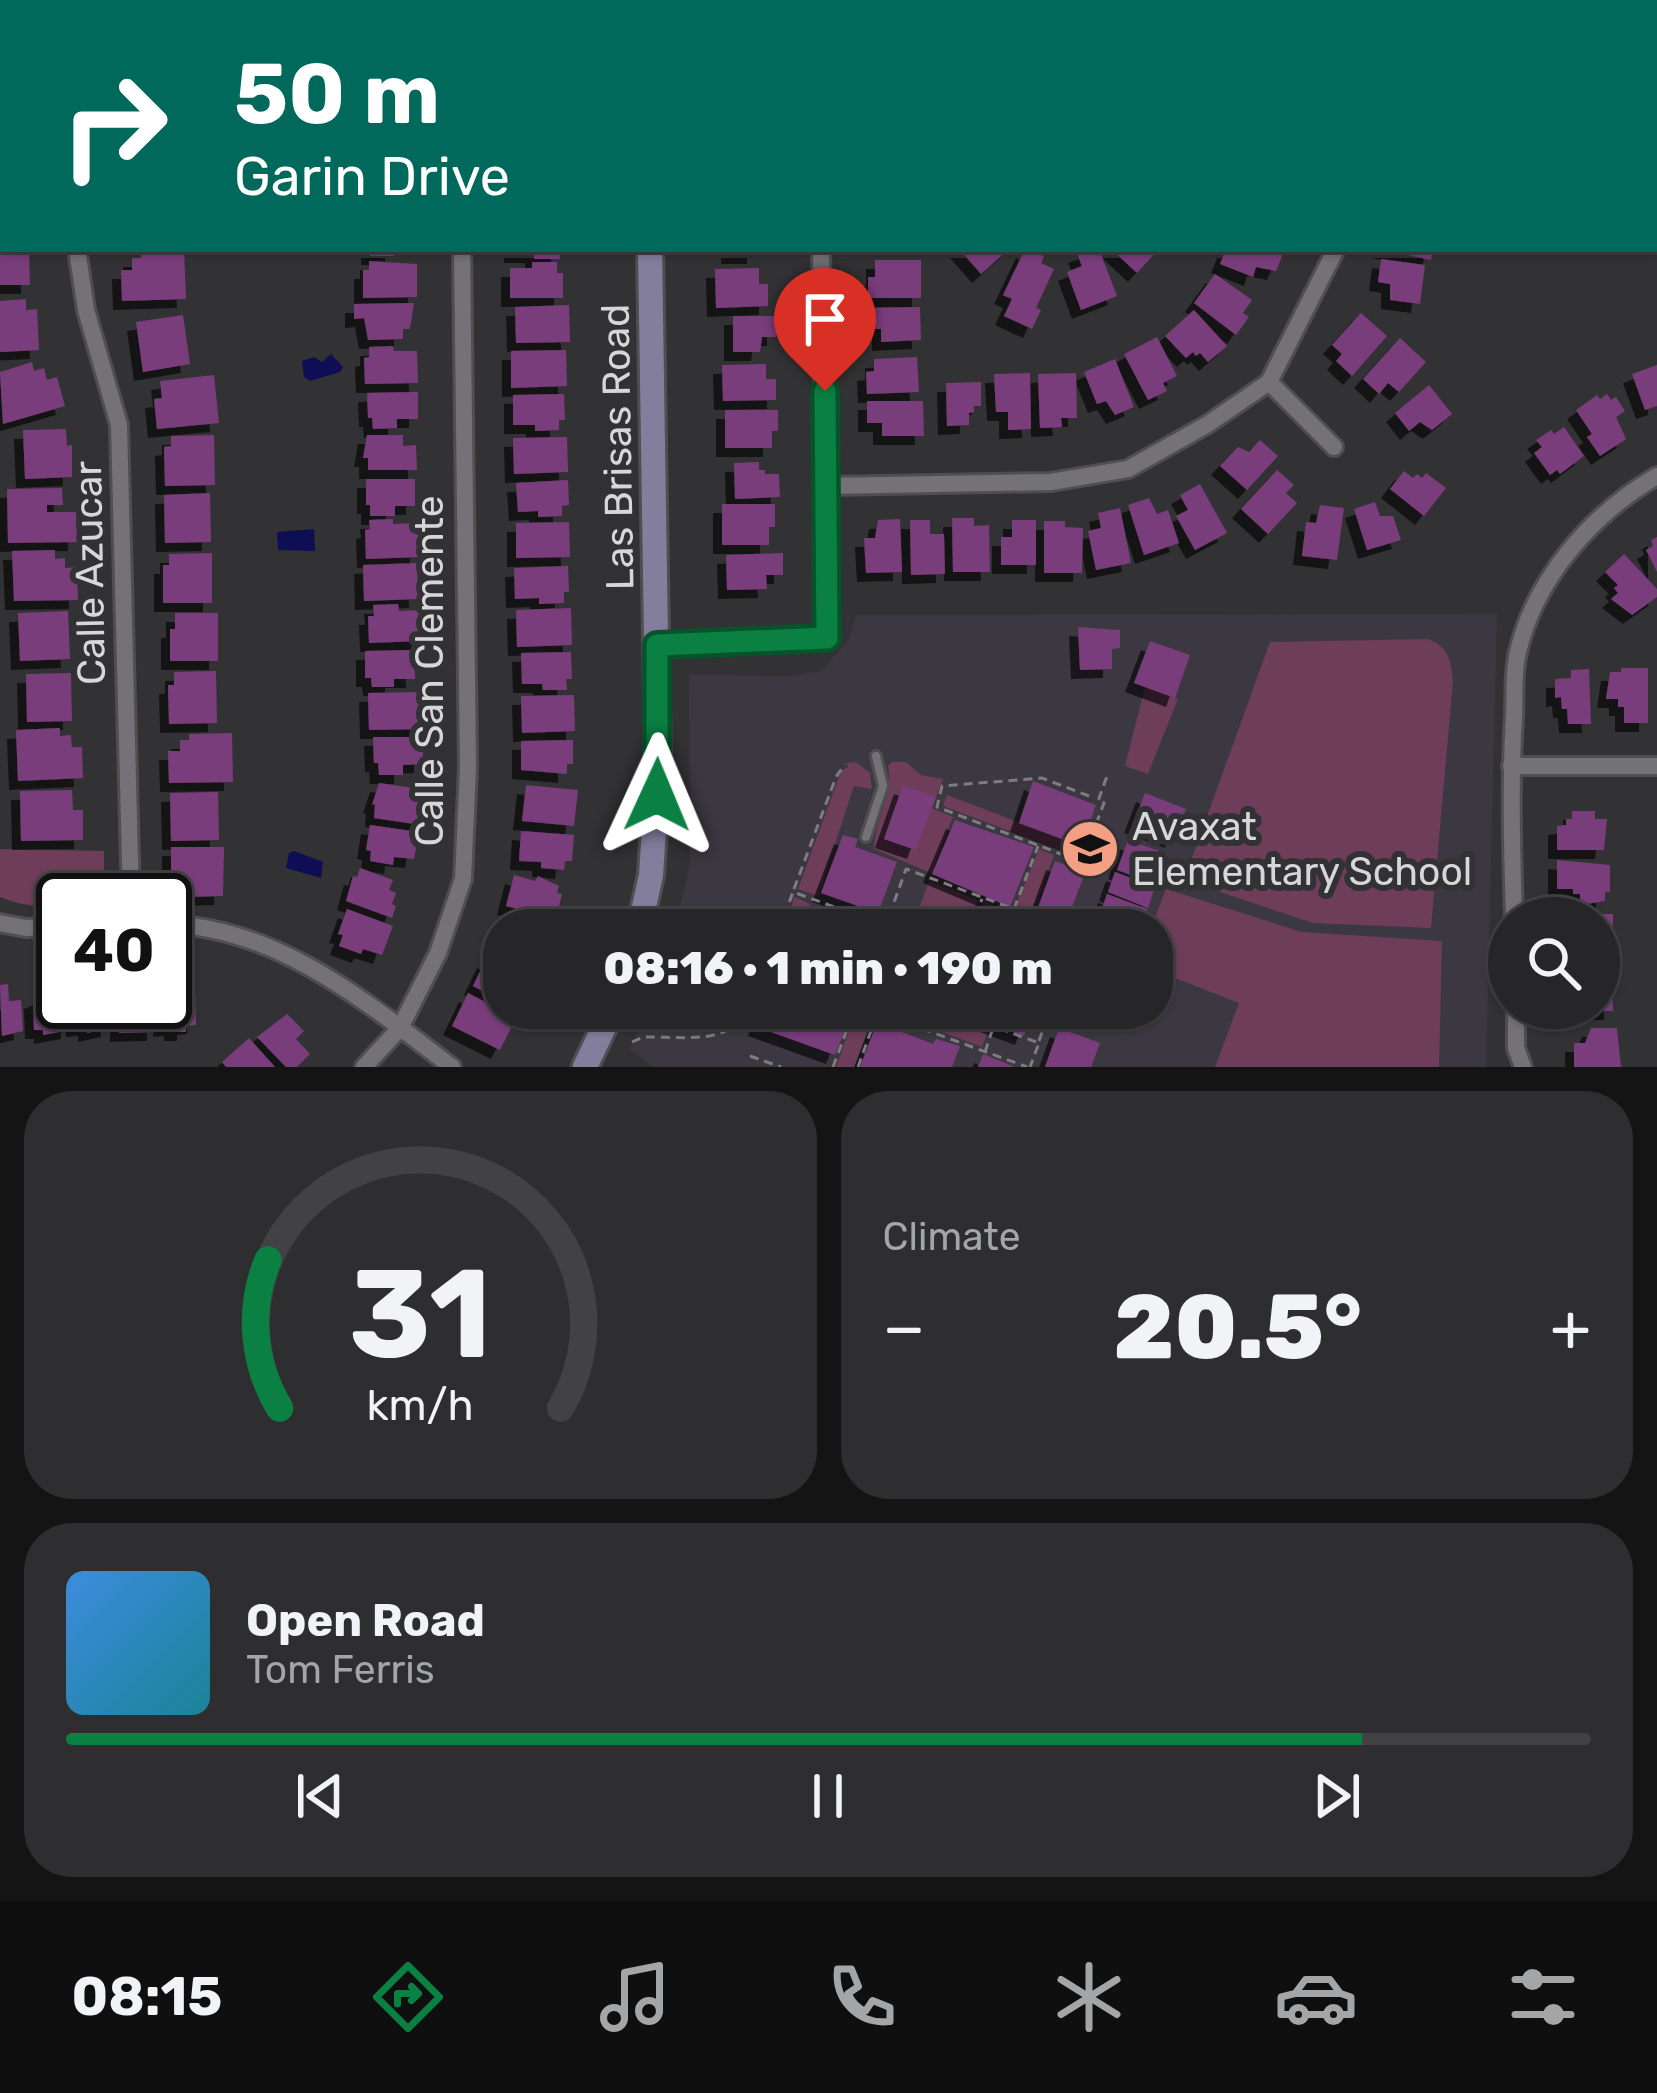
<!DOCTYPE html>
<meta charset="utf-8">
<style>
:root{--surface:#262527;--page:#2e2d2f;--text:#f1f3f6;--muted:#a4a5a7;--line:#424244;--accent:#0b8043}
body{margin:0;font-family:Rubik,sans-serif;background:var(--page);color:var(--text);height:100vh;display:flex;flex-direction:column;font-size:45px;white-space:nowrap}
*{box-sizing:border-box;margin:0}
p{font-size:39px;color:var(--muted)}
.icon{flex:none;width:66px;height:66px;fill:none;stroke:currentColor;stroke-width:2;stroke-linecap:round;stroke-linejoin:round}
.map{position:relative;height:1067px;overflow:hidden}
.drawer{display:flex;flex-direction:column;gap:24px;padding:24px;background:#151415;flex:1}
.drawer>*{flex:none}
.top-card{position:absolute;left:0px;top:0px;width:1659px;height:252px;box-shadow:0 3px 9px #0004,0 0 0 3px var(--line);background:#00695c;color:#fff;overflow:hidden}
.buttons{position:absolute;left:1488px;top:897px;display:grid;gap:24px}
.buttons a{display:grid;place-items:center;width:132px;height:132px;border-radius:50%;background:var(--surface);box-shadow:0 3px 9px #0004,0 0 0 3px var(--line);font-size:60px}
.speed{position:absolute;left:36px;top:873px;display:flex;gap:24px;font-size:60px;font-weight:700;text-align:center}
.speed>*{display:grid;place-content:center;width:156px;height:156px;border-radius:50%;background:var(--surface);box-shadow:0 3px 9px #0004,0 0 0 3px var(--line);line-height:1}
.speed .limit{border:6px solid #111;border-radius:18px;background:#fff;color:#111}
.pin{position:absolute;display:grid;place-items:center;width:102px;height:102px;color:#fff;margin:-123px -51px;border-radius:50% 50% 50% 0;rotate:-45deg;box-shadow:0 0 12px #0007}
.pin .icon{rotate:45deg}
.me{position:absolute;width:132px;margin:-66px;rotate:1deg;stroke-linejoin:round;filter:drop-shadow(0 0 9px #0008)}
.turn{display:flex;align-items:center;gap:42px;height:252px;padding:0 36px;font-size:54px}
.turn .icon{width:156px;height:156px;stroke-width:2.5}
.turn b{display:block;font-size:84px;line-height:102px}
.big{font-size:90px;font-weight:800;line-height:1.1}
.drawer .card{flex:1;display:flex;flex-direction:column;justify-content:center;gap:18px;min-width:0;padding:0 42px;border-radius:48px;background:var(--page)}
.drawer .dial{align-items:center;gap:0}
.dial svg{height:312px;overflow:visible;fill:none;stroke:var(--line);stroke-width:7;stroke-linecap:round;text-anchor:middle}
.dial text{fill:var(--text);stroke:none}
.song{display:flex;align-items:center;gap:36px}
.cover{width:144px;height:144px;border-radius:18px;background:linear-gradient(135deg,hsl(210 70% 55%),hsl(190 70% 35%))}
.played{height:12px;border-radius:6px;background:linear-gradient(90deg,var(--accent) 85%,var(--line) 85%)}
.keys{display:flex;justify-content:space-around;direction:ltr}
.heat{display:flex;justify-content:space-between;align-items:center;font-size:66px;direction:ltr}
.drawer .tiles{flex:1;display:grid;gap:24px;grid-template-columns:1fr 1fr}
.card:last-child{grid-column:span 2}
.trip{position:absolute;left:483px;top:909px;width:690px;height:120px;border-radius:48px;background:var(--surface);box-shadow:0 3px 9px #0004,0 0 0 3px var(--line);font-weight:800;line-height:120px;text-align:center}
.dock{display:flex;height:192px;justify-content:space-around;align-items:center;background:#0f0f10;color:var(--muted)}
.dock .icon{width:84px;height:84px}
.dock .on{color:var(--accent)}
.dock b{font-size:54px;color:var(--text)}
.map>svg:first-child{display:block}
</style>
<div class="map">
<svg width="1657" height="1067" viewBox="0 0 1657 1067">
<defs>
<filter id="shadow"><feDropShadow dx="-9" dy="9" stdDeviation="0" flood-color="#0009"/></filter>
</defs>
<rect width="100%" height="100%" fill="#323134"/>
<!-- built -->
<path fill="#3c3841" d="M1497,614L1486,1067H653L630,1049L649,1008H1152V930H674L690,865L689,675L792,676L821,671L849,640L856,615Z"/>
<!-- green -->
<g fill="#6d3d59">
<path d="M1428,639C1450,648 1451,661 1453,682L1431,928L1313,923L1184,880L1270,642Z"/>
<path d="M1145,687L1178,699L1148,774L1125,766Z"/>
<path d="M856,762L870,773L872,789L854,786L818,896L798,889L841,771L848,767L847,763Z"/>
<path d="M906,762L921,775L943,779L932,808L953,817L931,873L874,849C874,821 894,796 888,766L892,762Z"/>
<path d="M947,795L1081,846L1060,850L943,806Z"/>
<path d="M0,849L104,851V890L94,900H63V908C40,907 22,906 0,897Z"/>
<path d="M1039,849L1054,855L1033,912L1016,905Z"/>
<path d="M929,881L978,900L966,930H911Z"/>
<path d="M1166,889L1302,932L1442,941L1439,1067H1215L1239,1003L1152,969L1150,930Z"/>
<path d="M794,897L810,904L812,915L806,930H785Z"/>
<path d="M984,902L1030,919L1026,930H1005L977,920Z"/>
<path d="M857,1008L874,1013L854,1067H836Z"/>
<path d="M943,1012L989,1029L982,1047L937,1030Z"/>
</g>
<!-- water -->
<g fill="#0e0e54">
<path d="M331,354L343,367L340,372L310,381L304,377L302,361L314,357L322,362Z"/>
<path d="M314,529L315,551L278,550L277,532Z"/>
<path d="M294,851L323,862L321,878L286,868L289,853Z"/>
</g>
<!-- building -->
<g fill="#7a3d7b" filter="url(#shadow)">
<path d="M0,249H29L30,285H0Z"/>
<path d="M184,249L186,299L122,301L121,270H132V258H141V250Z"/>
<rect x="370" y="249" width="24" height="7"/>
<path d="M513,249H560V259H534V254H513Z"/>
<rect x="730" y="249" width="26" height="6"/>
<path d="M959,249H1009L981,274Z"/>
<path d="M1025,249L1044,256L1041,263L1054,269L1036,308L1041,310L1032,329L1004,316L1012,299L1003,295Z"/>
<path d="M1091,249H1099L1117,296L1081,310L1067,272L1082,266L1077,254Z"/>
<path d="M1111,249H1159L1137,273Z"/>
<path d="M1226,249H1285L1276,271L1256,267L1253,277L1220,264Z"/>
<path d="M1380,249H1433L1431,260Z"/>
<path d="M1381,259L1425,265L1420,304L1390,300V284L1378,282Z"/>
<path d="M875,260H921V298H868V277H875Z"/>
<path d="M369,261L417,264V297L363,298V270H369Z"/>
<path d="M532,262H557V273H563V298H510V268H532Z"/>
<path d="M759,268V284H768V306L716,308L715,269Z"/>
<path d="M1215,274L1252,300L1243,313L1249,317L1236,335L1194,303Z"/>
<path d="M26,299V310L37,309L39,350L0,352V301Z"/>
<path d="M414,303L410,329H403V339L368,340L364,318L354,319V304Z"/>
<path d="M569,305L570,342L516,343L515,307Z"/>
<path d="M920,307L921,340L881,342V329H866V308Z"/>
<path d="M1194,310L1227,346L1208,362L1200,353L1196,356L1193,352L1186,358L1165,336Z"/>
<path d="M1361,313L1387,336L1352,376L1336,361L1342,354L1332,345Z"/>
<path d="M183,315L190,364L143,372L136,322Z"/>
<path d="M733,316H776V337H762L760,352H733Z"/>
<path d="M1157,337L1177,376L1163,383L1167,391L1148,400L1124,354Z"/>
<path d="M1400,338L1426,362L1399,392L1388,383L1379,394L1363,379Z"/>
<path d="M393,346L394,351H417L418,383L365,384L364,358L369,357V347Z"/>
<path d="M566,350L567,386L511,388V351Z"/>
<path d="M917,357L919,392L867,394L866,372L874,371V359Z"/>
<path d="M1115,359L1134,407L1115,415L1106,401L1097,404L1084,372Z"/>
<path d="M32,362L34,371L44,368L47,380L57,377L65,406L3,424L0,372Z"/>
<path d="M766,364V379H776V400L723,401L722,365Z"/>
<path d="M1657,365V406L1645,410L1632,374Z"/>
<path d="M1030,373L1031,429L1008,430V412H996L994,374Z"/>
<path d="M1076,373L1077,418H1061L1062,427L1040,428L1038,374Z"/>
<path d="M214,375L219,423L157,429L154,399L162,398L160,381Z"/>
<path d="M981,382V406H974V412L969,413V425L947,426L946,383Z"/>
<path d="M1429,385L1452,414L1432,430L1420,422L1409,431L1395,413Z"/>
<path d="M418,392V419H397V428L373,429L372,418H368L367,393Z"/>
<path d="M564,394L565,420H559V430L535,431V425H513V395Z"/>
<path d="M1607,394L1611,400L1616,397L1625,411L1616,417L1626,439L1600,456L1587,437L1592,434L1576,410L1597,395L1600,399Z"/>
<path d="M867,401H923L924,436H882V423H867Z"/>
<path d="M725,410H778V431H772V448H725Z"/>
<path d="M1564,427L1584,456L1560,474L1557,470L1550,475L1534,453L1542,447L1536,440L1551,430L1554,434Z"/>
<path d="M66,429L67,446L72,445V477L25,479L23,430Z"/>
<path d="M214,435L215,485L165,486L164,447L171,446V436Z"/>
<path d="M367,435H403V446L416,445L417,470H368V458H363Z"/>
<path d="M567,437L568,472L514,474L513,438Z"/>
<path d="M1260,440L1278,456L1247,490L1220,466L1238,447L1249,452Z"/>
<path d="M759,462V470H765V474H779L780,497L735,499L734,463Z"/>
<path d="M1277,470L1294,485L1286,493L1297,503L1268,534L1241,509Z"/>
<path d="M1404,471L1413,478L1417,474L1422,478L1426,473L1446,488L1424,516L1390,489Z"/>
<path d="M366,479H415V506H395V516H370V505H366Z"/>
<path d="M568,480L569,505L562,506V516L538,517V511L518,512L516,483Z"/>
<path d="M1200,484L1227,533L1195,550L1176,516L1188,510L1180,495Z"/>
<path d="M62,488L63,505H47V512H76L77,542L8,543L7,489Z"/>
<path d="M210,493L211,542L165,543L164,495Z"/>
<path d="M1149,498L1157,514L1168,510L1179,543L1144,555L1128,505Z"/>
<path d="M1375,502L1380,516H1393L1401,540L1367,550L1354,509Z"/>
<path d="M722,504H775V527H769V545H722Z"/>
<path d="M1320,505L1344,508L1337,560L1302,556L1306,522L1316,523Z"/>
<path d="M1120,508L1131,563L1096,570L1088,531L1101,528L1098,513Z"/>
<path d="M952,518H974V526L989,525L990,572H953Z"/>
<path d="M393,519V524L418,523L419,557L366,559L365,530L370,529L369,520Z"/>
<path d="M900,519L902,572L866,573L864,538H875L878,520Z"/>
<path d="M910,520H930V534H944L945,574L911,575Z"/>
<path d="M1012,520H1036V565H1001V537H1012Z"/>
<path d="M1044,521H1065V527L1083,528L1082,573H1044Z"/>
<path d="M569,522L570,557L516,558V523Z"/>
<path d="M1657,537V572L1646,550L1653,546L1651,540Z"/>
<path d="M55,550V559L65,558V568L77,567L78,600L14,601L12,551Z"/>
<path d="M212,553V603H163V565H169V554Z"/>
<path d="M783,553V575H766L767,589L727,590L726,555Z"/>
<path d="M1624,554L1657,589V597L1632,615L1611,599L1618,593L1614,588L1618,585L1605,572Z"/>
<path d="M417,563L418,599L364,601L363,565Z"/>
<path d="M568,566L569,592H564V603L539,604V598L515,599L514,568Z"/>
<path d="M398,604L399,611L420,610L421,641L369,643L368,616H374L373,605Z"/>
<path d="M571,608L572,645L517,647L516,610Z"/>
<path d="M68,611L70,659L20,661L18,613Z"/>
<path d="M175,613H218V661H170V629H175Z"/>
<path d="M1078,627L1120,630V648L1112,649V669L1080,670Z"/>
<path d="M1150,641L1190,655L1175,698L1134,683Z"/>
<path d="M414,650L415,679H394V687H372L371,678H365V651Z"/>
<path d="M571,652L572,679H566L567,690H543L542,684H522L521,653Z"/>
<path d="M1621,668H1648V723H1624V707H1618V699H1606L1610,672H1621Z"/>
<path d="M1589,669L1591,724H1568L1567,709H1562L1561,697L1555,698V679L1571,678V670Z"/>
<path d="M216,671L217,723L169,724L168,685H174V672Z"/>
<path d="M71,673L72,721L27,722L26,674Z"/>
<path d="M424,692L425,729L369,730L368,693Z"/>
<path d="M574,695L575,731L522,733L521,696Z"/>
<path d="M60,728V736L71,735L72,747H82L83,778L18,781L16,730Z"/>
<path d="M232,733L233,782L169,783L168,751H180V740H189V734Z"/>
<path d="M373,737H423V764L403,765V775H379L378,763H374Z"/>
<path d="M573,740V764H567V774L521,770V741Z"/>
<path d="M1033,781L1096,805L1081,846L1019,823Z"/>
<path d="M379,783L414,788L413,796L421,797L419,809H423L421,825L374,818L375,804L372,805Z"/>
<path d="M526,785L578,790L574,826L522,821Z"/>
<path d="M903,785L936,797L916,850L884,839Z"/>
<path d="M72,790L73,810H83V840L21,841L20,791Z"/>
<path d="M218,792L219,840L171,841L170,793Z"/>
<path d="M1145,793L1186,809L1174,839L1133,824Z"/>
<path d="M1572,811H1595V819H1607L1604,850H1557V826L1566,825V819H1572Z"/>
<path d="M955,820L1034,847L1010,907L932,874Z"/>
<path d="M370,825L419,832L414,859L394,857L393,865L370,861L371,851L366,850Z"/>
<path d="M521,831L574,835L572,861H565L564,870L541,868V862L519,861Z"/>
<path d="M843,835L858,839L855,847L897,862L878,913L821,893Z"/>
<path d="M1128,840L1168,854L1156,884L1117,870Z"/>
<path d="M171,847H224L223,896L181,897V879H171Z"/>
<path d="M1557,860L1610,865V892H1605V901L1580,905V894H1573V889H1557Z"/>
<path d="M1055,861L1085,873L1065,925L1036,913Z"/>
<path d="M360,868L393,880L389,890L396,893L392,904L396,906L392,918L346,901L353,876L357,877Z"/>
<path d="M1115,872L1155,887L1148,908L1108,892Z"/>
<path d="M514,875L535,881L538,876L559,886L557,893L562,894L556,919L506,906Z"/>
<path d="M1107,894L1147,909L1140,929L1100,914Z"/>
<path d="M347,909L393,926L382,955L363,949L361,954L339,946L343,935L338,934Z"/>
<path d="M820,910L849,919L845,930H812Z"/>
<path d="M1590,914H1613V954H1599V918H1590Z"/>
<path d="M503,915L550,929V930H504V941L496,938Z"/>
<path d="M1099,916L1136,930H1094Z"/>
<path d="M486,959L504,968V1002L473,986Z"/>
<path d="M1599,975H1608V983H1612L1613,1011H1599Z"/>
<path d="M184,976V991L195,990L196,1025L186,1026V1032H173V1027L162,1028L165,977Z"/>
<path d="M63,980V1002H69L70,1030L43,1035V1030H34L33,1000L45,995V981Z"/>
<path d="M8,984L9,1001L21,1000L23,1031L2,1036L0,985Z"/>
<path d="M468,993L516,1018L500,1050L452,1026Z"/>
<path d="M74,1002H109L110,1028L87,1033V1027L75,1028Z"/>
<path d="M119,1002H156V1032L119,1033Z"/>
<path d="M764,1008H809L848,1022L835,1055L757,1027Z"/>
<path d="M949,1008H1027L1034,1010L1024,1036Z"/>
<path d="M1082,1008H1110L1107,1017Z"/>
<path d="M287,1014L304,1031L296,1039L310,1054L297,1067H286L257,1037Z"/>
<path d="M879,1017L905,1026L902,1032L933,1044L936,1039L960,1046L952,1067H860Z"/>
<path d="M1059,1028L1100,1043L1091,1067H1045Z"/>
<path d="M1591,1028H1617L1621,1067H1574V1043H1585Z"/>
<path d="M249,1038L275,1067H226L222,1062Z"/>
<path d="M983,1054L1015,1067H978Z"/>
</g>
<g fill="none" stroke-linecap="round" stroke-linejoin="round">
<defs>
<path id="lane" d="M866,837L883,786L876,756"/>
<g id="street">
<path d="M72,0V3"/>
<path d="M460,0V3"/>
<path d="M816,0V3"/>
<path d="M1071,0V3"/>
<path d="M1336,0V3"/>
<path d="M1616,0V3"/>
<path d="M77,249L86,310L119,425L131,900"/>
<path d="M1269,382L1334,447"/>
<path d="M827,486L1051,482L1128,469L1208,424L1269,382L1336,249"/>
<path d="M657,645L827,639L821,249"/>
<path d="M1511,766H1657"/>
<path d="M1514,918C1512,850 1510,783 1514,716C1515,695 1513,672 1518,652C1535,578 1593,513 1657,476"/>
<path d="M0,923L26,928L63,926"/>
<path d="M165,924C278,927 366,1002 452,1067"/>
<path d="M1516,1008V1048L1523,1067"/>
<path d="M364,1067L400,1028L438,953L463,879L468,767L462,249"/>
</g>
<g id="secondary">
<path d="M643,0V3"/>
<path d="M639,930L651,875L658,768L650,249"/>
<path d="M585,1067L613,1008"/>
</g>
</defs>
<!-- lane casing -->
<use href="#lane" stroke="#4f4e51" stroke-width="14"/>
<!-- street casing -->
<use href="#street" stroke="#4f4e51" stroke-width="22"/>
<!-- secondary casing -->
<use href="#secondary" stroke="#4f4e51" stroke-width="30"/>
<!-- path -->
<g stroke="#7d7c7f" stroke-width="3" stroke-dasharray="9 6" stroke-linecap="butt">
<path d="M1089,796L1042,778L942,786L937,807L1061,854L1085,853L1104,803L1098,801L1107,776"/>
<path d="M794,889L836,777L845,764"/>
<path d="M1015,910L1064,930"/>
<path d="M977,922L998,930"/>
<path d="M779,930L793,892L898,930"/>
<path d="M884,930L906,869L1014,909L1038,846"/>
<path d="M970,930L982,899"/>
<path d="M1029,930L1033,918"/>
<path d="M866,1008L1027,1067"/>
<path d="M943,1008L1039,1043L1030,1067"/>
<path d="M1131,1008L1133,1009"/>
<path d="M817,1011L818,1008"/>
<path d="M911,1023L916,1008"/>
<path d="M934,1029L940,1010"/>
<path d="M1039,1041L1050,1010L1105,1029L1108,1021L1114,1023L1120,1008"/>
<path d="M632,1042L643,1037C683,1036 729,1047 749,1008"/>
<path d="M985,1052L993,1028"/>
<path d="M750,1056L781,1067"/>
<path d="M833,1067L855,1008"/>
<path d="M858,1067L877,1014"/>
</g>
<!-- lane -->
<use href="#lane" stroke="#747276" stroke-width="8"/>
<!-- street -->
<use href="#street" stroke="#747276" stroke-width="16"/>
<!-- secondary -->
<use href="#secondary" stroke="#847e9d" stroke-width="24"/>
</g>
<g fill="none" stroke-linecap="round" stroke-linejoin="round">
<defs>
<path id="route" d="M657,795V645L827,638L825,391"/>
</defs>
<!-- route casing -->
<use href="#route" stroke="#07532c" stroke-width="30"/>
<!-- route -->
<use href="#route" stroke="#0b8043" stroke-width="21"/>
</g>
<!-- icons -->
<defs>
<symbol id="school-disc" viewBox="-11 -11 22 22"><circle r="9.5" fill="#f39f83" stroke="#323134"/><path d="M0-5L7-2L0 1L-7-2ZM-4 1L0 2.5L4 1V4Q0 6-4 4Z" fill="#111"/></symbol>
</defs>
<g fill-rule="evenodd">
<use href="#school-disc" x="1057" y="816" width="66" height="66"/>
</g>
<g text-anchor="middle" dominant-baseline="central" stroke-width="12" stroke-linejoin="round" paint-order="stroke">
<!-- street labels -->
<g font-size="39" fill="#d7d6d9" stroke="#323134">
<text transform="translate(618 447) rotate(-91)">Las Brisas Road</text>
<text transform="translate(90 573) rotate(-91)">Calle Azucar</text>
<text transform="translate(430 671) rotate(-90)">Calle San Clemente</text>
</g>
<!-- poi labels -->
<g font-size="39" fill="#d7d6d9" stroke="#323134" text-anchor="start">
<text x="1132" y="827">Avaxat<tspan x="1132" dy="45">Elementary School</tspan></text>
</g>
</g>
</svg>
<div class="buttons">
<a><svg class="icon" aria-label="search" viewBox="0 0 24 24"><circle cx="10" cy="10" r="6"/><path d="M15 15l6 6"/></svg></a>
</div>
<div class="speed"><div class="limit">40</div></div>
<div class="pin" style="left:825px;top:391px;background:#d93025"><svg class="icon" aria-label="arrive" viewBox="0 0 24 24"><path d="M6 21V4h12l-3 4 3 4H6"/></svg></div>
<svg class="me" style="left:657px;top:795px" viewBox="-20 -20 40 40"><path d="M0-17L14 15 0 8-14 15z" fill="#0b8043" stroke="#fff" stroke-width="4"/></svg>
<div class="trip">08:16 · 1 min · 190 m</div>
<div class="top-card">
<div class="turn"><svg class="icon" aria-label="right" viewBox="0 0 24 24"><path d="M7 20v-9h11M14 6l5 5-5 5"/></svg><div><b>50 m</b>Garin Drive</div></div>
</div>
</div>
<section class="drawer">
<div class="tiles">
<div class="card dial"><svg viewBox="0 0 100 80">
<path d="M14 69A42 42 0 1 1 86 69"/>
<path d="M14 69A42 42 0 0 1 11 31" stroke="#0b8043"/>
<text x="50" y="56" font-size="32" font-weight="700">31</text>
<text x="50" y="72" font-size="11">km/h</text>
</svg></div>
<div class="card"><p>Climate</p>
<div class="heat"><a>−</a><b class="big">20.5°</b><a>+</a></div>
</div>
<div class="card">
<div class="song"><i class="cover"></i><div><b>Open Road</b><p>Tom Ferris</p></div></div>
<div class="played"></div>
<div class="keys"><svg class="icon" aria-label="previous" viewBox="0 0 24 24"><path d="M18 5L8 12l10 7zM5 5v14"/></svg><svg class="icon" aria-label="pause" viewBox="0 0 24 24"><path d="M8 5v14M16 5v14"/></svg><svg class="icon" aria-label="next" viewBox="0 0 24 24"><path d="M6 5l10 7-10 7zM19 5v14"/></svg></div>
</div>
</div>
</section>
<nav class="dock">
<b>08:15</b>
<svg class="icon on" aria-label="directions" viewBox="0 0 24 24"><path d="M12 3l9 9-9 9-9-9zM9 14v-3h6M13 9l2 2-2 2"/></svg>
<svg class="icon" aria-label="music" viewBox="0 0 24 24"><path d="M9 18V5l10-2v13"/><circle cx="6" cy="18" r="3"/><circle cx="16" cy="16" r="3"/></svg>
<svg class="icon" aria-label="phone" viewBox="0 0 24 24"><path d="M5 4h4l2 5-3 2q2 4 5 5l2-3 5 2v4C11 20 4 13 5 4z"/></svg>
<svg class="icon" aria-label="climate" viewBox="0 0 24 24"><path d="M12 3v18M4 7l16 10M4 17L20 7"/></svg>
<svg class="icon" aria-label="car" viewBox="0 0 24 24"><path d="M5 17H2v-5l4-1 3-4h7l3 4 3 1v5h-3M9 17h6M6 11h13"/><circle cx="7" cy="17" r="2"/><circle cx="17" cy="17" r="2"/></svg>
<svg class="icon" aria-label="filters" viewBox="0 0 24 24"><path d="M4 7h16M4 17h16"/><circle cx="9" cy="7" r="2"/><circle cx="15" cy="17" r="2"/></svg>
</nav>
